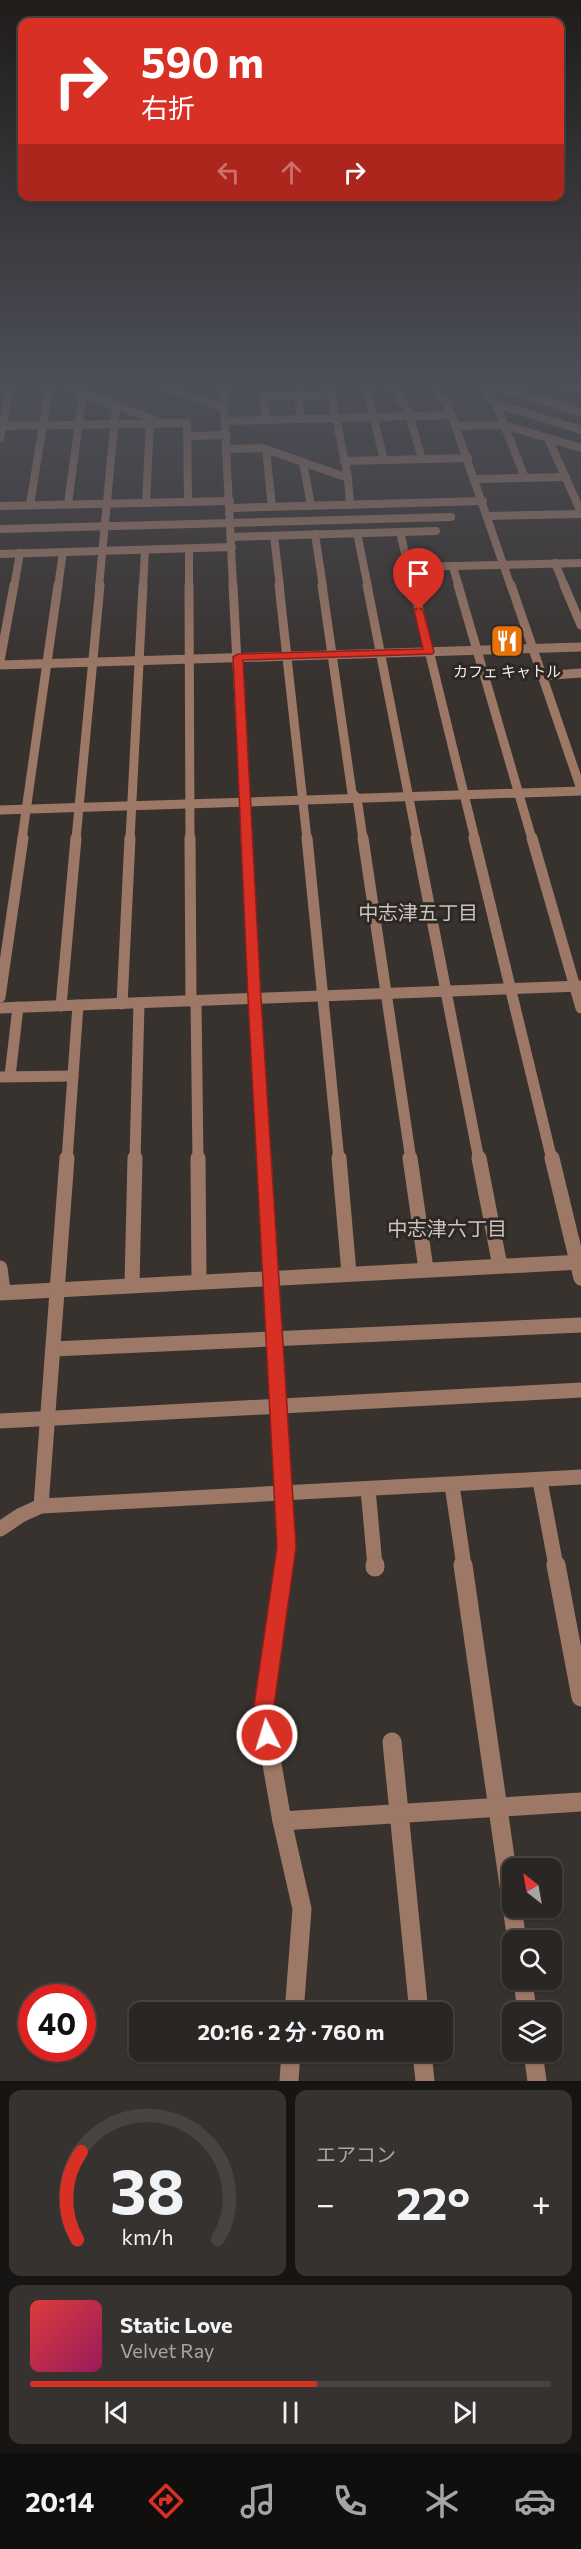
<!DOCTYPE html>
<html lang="ja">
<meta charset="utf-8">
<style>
:root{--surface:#2a2623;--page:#363230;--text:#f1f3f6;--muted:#a5a5a6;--line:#464341;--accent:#d93025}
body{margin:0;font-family:Commissioner,"Noto Sans JP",sans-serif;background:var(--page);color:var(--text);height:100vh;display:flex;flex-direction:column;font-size:22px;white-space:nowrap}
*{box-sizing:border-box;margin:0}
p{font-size:20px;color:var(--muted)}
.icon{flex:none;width:33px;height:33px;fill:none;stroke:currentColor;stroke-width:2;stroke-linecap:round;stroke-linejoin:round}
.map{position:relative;height:2081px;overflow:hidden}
.drawer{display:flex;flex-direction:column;gap:9px;padding:9px;background:#171513;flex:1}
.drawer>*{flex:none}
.hud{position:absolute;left:18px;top:18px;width:546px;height:183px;border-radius:12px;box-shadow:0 2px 4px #0004,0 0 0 2px var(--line);background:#d93025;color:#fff;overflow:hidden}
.needle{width:39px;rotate:329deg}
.buttons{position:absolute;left:502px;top:1858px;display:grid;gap:12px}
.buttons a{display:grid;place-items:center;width:60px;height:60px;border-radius:12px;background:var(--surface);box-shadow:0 2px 4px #0004,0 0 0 2px var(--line);font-size:30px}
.speed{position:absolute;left:18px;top:1984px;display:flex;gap:12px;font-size:30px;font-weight:700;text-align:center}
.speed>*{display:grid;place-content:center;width:78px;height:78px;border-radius:50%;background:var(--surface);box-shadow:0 2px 4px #0004,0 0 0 2px var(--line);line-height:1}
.speed .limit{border:9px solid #d22;background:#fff;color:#111}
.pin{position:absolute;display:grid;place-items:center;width:51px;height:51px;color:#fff;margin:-62px -26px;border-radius:50% 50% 50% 0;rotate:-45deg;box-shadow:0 0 6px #0007}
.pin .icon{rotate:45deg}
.me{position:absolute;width:66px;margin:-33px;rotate:355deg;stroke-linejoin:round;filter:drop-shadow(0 0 4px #0008)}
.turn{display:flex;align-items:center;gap:21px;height:126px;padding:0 24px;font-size:27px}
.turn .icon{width:78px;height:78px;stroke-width:2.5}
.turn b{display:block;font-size:42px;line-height:51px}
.lanes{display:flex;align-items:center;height:57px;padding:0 24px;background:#0003;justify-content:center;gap:30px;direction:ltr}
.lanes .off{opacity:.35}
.big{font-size:45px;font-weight:700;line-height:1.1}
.drawer .card{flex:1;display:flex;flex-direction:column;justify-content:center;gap:9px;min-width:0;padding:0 21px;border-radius:12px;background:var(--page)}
.drawer .dial{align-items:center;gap:0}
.dial svg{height:156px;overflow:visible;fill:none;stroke:var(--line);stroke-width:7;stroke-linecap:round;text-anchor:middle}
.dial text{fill:var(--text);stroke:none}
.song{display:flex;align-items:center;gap:18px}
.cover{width:72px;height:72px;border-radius:9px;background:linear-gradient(135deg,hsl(0 70% 55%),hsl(330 70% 35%))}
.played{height:6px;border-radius:3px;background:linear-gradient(90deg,var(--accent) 55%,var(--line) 55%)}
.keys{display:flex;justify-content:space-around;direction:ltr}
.heat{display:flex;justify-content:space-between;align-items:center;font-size:33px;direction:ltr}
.drawer .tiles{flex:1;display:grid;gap:9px;grid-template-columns:1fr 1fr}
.card:last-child{grid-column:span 2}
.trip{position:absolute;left:129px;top:2002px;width:324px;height:60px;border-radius:12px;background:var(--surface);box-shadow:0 2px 4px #0004,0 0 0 2px var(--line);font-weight:700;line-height:60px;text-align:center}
.tab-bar{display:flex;height:96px;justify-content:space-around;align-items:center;background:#110f0e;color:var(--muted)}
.tab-bar .icon{width:42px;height:42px}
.tab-bar .on{color:var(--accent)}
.tab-bar b{font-size:27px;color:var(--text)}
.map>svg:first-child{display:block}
</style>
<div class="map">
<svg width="581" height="2081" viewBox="0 0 581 2081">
<rect width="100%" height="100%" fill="#38322f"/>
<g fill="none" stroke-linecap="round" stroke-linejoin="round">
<!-- pedestrian -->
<path stroke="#9e7866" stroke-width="8" d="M231,523L451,517"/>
<!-- minor-far4 -->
<g stroke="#9e7866" stroke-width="8">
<path d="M67,387L157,421"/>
<path d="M163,387L225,408"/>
<path d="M297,387L301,419"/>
<path d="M330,387L348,478L350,505"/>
<path d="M366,387L384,460"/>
<path d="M392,387L408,411L422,459"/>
<path d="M483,387L496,404L525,478"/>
<path d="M497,387L581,412"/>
<path d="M566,387L581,391"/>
<path d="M496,404L581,430"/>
<path d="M266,420L263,397L332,395"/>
<path d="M225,421L452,415"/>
<path d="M3,426L187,423L188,501"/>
<path d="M456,426L504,425L581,448"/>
<path d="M188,436L227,435"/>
<path d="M0,438L10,388"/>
<path d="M548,438L581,512"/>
<path d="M228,449L263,448L348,478"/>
<path d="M266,449L272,507"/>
<path d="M344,461L468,458"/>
<path d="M303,462L311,506"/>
<path d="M475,479L566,477"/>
<path d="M146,503L150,423"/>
<path d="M68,504L83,392"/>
<path d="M30,505L49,387"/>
<path d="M0,506L230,501"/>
<path d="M488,516L581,514"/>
<path d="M400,532L413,587"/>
<path d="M357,533L368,587"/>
<path d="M315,534L323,587"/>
<path d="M274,536L280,587"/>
<path d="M232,537L436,531"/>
<path d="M0,554L232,547"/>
<path d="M555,563L565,587"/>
<path d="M409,567L581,563"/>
<path d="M453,567L459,587"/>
<path d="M14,587L20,553"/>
<path d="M58,587L63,552"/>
<path d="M99,587L116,406"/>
<path d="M143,587L145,550"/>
<path d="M189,587V549"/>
</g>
<!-- minor-far3 -->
<g stroke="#9e7866" stroke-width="9">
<path d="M189,585L190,839"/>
<path d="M279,585L307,839"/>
<path d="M322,585L352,793L357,798L363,839"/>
<path d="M367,585L417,839"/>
<path d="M413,585L475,839"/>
<path d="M458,585L532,839"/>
<path d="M564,585L581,625"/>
<path d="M0,661L14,585"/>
<path d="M0,665L581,647"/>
<path d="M540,676L581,673"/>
<path d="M0,810L581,791"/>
<path d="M22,839L58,585"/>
<path d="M76,839L100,585"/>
<path d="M130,839L143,585"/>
</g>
<!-- minor-far2 -->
<g stroke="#9e7866" stroke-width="11">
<path d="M190,838L191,1001"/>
<path d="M307,838L339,1160"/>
<path d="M363,838L411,1160"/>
<path d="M416,838L479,1160"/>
<path d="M474,838L552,1160"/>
<path d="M532,838L581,1008"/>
<path d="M0,997L23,838"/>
<path d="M196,1001L198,1160"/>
<path d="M122,1004L130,838"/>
<path d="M61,1006L76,838"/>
<path d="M0,1008L581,986"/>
<path d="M10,1076L18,1007"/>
<path d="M0,1077L73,1076"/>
<path d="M67,1160L78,1005"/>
<path d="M135,1160L139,1003"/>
</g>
<!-- minor-far1 -->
<g stroke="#9e7866" stroke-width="15">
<path d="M198,1158L199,1281"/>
<path d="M339,1158L349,1273"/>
<path d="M410,1158L426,1269"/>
<path d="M479,1158L500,1266"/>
<path d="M552,1158L581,1278"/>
<path d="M0,1268L3,1291"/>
<path d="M132,1284L135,1158"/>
<path d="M0,1293L581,1262"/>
<path d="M53,1349L581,1325"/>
<path d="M0,1421L581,1390"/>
<path d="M540,1481L556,1566"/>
<path d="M452,1485L464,1566"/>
<path d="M368,1489L375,1566"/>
<path d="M41,1506L67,1158"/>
<path d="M0,1529L21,1515L41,1506L581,1477"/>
</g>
<!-- minor -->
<g stroke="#9e7866" stroke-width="19">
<path d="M375,1565V1567"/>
<path d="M463,1565L517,1941"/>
<path d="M556,1565L581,1697"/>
<path d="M392,1742L419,2013"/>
<path d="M282,1821L581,1802"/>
<path d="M523,1980L527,2013"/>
<path d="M422,2052L425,2081"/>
<path d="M533,2052L537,2081"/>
</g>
<!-- tertiary-far4 -->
<g stroke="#9e7866" stroke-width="8">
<path d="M223,387L233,587"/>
<path d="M435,387L448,405L511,587"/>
<path d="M231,508L483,501"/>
<path d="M0,529L231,523"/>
</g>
<!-- tertiary-far3 -->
<g stroke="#9e7866" stroke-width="9">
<path d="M233,585L246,839"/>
<path d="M511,585L581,789"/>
</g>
<!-- tertiary-far2 -->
<path stroke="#9e7866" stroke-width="11" d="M246,838L264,1160"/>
<!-- tertiary-far1 -->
<path stroke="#9e7866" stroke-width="15" d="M264,1158L285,1493L286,1547L283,1566"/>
<!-- tertiary -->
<g stroke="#9e7866" stroke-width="19">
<path d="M284,1565L263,1713L282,1821L302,1909L294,2013"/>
<path d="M289,2081L291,2052"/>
</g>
</g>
<!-- sky -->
<linearGradient id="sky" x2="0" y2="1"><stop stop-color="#1f1c1a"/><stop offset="0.57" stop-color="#4d4f58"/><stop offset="1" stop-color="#4d4f58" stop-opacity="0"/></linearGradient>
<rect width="581" height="678" fill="url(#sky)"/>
<!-- route -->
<path fill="#d93025" stroke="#8d1f18" stroke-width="1.5" d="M419,607L423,610L434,652L432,654L243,660L261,998L296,1547L273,1713L277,1735L274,1742L267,1745L260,1742L253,1713L277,1547L248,998L233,657L238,654L423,649L414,610Z"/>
<!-- icons -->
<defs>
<symbol id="restaurant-square" viewBox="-11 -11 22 22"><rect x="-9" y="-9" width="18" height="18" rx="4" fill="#e8710a" stroke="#2e2825"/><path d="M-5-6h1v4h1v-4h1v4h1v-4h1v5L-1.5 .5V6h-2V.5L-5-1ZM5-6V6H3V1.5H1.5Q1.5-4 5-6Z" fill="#fff"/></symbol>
</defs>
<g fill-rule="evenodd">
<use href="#restaurant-square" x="488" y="622" width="38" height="38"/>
</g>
<g text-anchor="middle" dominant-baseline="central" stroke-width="6" stroke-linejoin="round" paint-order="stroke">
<!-- far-poi labels -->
<g font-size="15" fill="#f2eeeb" stroke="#2e2825">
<text x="507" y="671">カフェ キャトル</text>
</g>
<!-- neighbourhood labels -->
<g font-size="20" fill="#cbc3be" stroke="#2e2825">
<text x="418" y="912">中志津五丁目</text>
<text x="447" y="1228">中志津六丁目</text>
</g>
</g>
</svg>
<div class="buttons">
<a><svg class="needle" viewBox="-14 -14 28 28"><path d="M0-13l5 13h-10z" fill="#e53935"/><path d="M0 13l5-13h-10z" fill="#a5a5a6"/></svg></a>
<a><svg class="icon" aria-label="search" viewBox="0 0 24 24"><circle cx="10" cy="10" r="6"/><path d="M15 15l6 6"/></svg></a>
<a><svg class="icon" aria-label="layers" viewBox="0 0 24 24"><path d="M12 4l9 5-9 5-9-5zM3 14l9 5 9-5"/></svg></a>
</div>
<div class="speed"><div class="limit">40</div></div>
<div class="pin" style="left:419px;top:610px;background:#d93025"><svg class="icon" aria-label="arrive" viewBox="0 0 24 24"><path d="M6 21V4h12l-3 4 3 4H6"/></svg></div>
<svg class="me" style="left:267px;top:1735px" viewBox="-20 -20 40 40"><circle r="17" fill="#d93025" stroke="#fff" stroke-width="3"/><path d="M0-11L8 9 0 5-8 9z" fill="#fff"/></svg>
<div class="trip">20:16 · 2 分 · 760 m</div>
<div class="hud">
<div class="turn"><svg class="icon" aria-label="right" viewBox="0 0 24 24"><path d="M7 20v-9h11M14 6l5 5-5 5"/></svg><div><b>590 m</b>右折</div></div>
<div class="lanes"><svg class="icon off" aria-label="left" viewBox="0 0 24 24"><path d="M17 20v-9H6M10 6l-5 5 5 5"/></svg><svg class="icon off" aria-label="ahead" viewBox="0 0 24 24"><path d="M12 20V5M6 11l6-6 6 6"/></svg><svg class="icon" aria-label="right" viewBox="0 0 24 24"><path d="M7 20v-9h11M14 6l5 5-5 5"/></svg></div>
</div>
</div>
<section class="drawer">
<div class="tiles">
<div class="card dial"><svg viewBox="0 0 100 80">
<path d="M14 69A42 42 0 1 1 86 69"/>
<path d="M14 69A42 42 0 0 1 16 24" stroke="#d93025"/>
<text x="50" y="56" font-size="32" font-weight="700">38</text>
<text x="50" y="72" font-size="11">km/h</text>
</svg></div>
<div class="card"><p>エアコン</p>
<div class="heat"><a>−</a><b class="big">22°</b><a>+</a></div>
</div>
<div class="card">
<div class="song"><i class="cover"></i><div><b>Static Love</b><p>Velvet Ray</p></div></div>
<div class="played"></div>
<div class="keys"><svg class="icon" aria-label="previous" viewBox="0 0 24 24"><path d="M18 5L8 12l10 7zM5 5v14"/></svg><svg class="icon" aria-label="pause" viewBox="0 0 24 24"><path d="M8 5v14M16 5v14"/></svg><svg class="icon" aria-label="next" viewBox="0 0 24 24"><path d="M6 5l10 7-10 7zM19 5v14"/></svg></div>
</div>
</div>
</section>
<nav class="tab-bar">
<b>20:14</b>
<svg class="icon on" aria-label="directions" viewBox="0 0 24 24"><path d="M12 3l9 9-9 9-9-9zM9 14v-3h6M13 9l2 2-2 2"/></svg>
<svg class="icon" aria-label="music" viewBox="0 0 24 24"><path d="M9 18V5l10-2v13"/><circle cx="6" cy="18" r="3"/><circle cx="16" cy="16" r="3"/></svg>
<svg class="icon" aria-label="phone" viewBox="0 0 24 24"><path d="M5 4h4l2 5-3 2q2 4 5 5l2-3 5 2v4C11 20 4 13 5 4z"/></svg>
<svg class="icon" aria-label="climate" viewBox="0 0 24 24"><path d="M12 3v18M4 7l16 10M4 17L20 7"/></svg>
<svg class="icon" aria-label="car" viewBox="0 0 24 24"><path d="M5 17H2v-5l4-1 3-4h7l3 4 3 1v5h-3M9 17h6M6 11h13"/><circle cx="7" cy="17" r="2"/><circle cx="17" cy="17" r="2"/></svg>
</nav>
